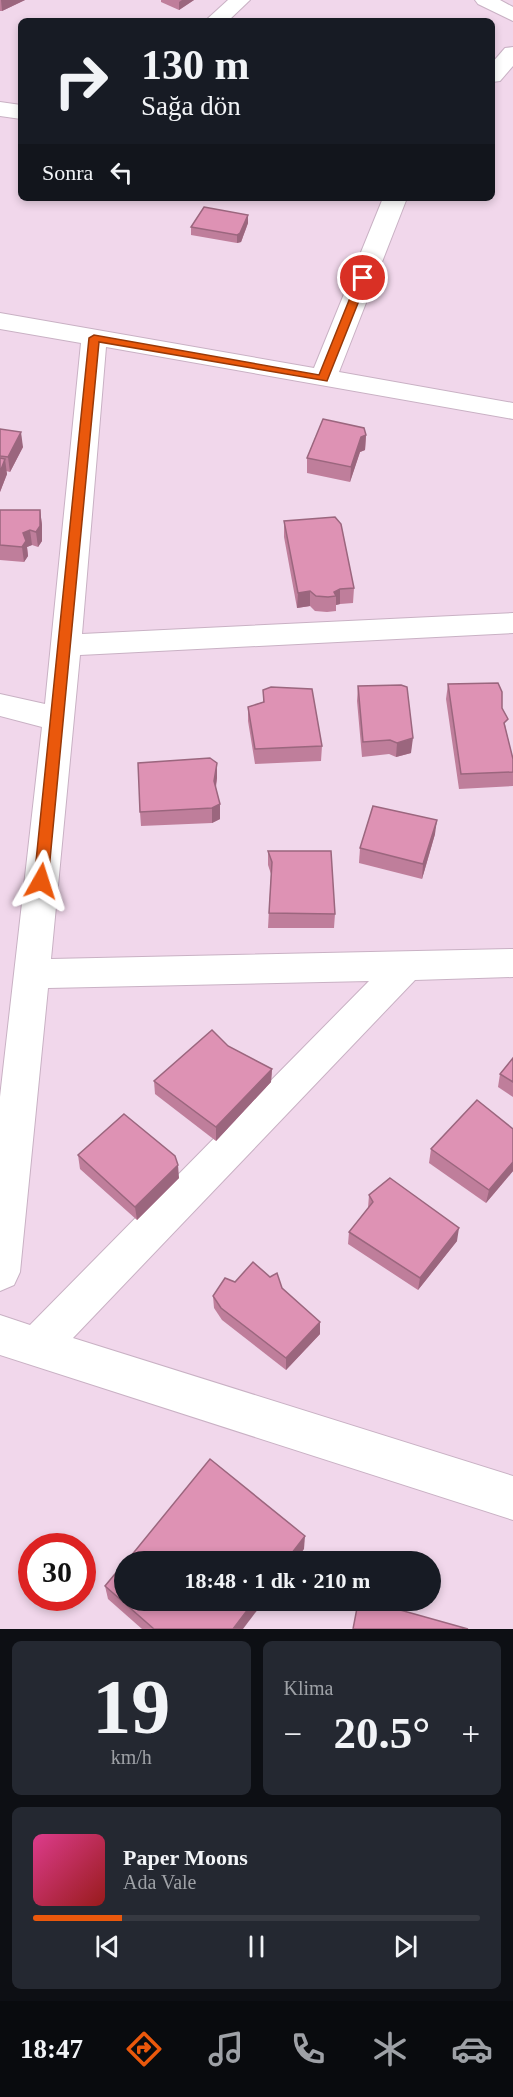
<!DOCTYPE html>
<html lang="tr">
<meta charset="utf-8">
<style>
:root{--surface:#171b24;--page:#242831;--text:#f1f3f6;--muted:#9ea1a6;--line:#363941;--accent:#ea580c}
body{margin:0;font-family:Georgia,serif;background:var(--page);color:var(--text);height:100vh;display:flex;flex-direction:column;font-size:22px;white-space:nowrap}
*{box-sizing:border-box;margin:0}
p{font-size:20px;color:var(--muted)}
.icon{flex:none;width:33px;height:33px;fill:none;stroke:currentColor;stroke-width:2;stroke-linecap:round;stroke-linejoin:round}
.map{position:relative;height:1629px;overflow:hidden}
.drawer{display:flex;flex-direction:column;gap:12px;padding:12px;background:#0d0f14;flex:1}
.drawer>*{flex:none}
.banner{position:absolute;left:18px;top:18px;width:477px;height:183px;border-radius:9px;box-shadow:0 3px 9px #0003;background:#171b24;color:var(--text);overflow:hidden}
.speed{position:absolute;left:18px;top:1533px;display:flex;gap:12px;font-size:30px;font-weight:700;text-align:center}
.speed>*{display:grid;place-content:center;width:78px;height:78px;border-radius:50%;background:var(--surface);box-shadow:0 3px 9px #0003;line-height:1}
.speed .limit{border:9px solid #d22;background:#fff;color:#111}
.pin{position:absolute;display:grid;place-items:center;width:51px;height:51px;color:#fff;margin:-26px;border:3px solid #fff;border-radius:50%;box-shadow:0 2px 6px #0007}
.me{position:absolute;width:66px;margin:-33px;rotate:6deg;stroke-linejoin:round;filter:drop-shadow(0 0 4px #0008)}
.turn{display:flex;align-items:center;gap:21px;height:126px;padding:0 24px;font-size:27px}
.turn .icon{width:78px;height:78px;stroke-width:2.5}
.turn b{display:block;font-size:42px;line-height:51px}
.then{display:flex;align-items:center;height:57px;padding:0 24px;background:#0003;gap:12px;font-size:22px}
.big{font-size:45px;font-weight:700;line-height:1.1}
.drawer .tile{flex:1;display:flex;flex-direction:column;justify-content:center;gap:9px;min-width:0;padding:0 21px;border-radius:9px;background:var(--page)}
.drawer .dial{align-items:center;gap:0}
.dial b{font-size:78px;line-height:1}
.song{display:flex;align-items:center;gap:18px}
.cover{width:72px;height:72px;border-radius:9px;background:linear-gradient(135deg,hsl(330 70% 55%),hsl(0 70% 35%))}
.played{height:6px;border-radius:3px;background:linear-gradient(90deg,var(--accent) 20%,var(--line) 20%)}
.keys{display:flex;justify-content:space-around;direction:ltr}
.heat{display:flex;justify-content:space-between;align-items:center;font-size:33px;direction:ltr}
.drawer .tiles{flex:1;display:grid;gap:12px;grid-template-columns:1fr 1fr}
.tile:last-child{grid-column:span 2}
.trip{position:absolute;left:114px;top:1551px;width:327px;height:60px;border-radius:30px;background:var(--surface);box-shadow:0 3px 9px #0003;font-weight:700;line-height:60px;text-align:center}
.menu{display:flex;height:96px;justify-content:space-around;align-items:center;background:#090b0e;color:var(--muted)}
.menu .icon{width:42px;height:42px}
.menu .current{color:var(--accent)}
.menu b{font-size:27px;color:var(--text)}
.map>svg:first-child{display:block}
</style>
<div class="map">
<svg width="513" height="1629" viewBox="0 0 513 1629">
<rect width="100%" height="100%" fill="#f1d7eb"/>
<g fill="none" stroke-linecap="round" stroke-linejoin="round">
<defs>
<g id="minor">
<path d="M228,0H250L228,21H205Z"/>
<path d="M475,0H500L513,7V21L478,4Z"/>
<path d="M513,47V66L500,81L492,82V63L505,48Z"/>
<path d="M0,102L21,105V119L0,116Z"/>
<path d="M383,198H407L339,372L513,403V419L106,347L82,634L513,613V633L80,655L51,959L513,949V977L415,980L73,1338L513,1476V1520L0,1355V1315L30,1325L369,981L48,988L20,1272L14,1285L0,1291V1097L42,727L0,716V694L45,704L81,343L0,329V313L314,368Z"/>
</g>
</defs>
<!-- minor casing -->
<use href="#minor" stroke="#c9b1c4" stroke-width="2"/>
<!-- minor -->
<use href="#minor" fill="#fff" fill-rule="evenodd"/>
</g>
<!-- wall -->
<g fill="#bf7e9b">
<path d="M0,0H25L2,11H0Z"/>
<path d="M161,0H194L179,10L161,2Z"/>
<path d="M142,198H167L165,201Z"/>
<path d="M248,215V223L241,242L237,243L191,235V227Z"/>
<path d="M0,429L23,447L10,472L6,471L7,474L0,492Z"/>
<path d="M366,435L365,450L360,452L350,482L307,473V458Z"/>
<path d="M0,510H40L42,525V541L38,547L32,545L27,547L28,556L24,562L0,560Z"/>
<path d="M284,521L354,588L353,603L340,604L336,605V611L327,612L315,611L310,606L297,608L284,537Z"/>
<path d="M448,684L502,708L506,730L513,759V786L459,789L446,699Z"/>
<path d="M358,686L411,753L396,757L389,754L362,757L357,701Z"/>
<path d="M263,690L322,746L321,761L255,764L248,721V707L263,702Z"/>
<path d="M217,763V778L216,788L220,804V819L212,823L141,826L140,812Z"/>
<path d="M435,834L422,879L359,863L360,848Z"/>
<path d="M268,851L335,914L334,928H268L271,874L268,865Z"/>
<path d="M228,1046L272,1069L271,1082L216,1141L155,1094L154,1081Z"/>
<path d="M513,1058V1097L498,1087L500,1074Z"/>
<path d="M513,1129V1171L486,1203L429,1163L431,1149Z"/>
<path d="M78,1155L179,1178L137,1220L80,1169Z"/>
<path d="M369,1195L457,1241L418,1290L348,1244L349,1232L368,1208Z"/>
<path d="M235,1282L282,1288L320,1334L286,1370L222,1320L214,1308L213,1296Z"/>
<path d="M105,1586L243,1629H142L108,1599Z"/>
</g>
<!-- shaded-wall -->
<g fill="#9b667e">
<path d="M1,0H25L2,11Z"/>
<path d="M182,0H194L179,10V2Z"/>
<path d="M248,215V223L241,242L237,243V235Z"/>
<path d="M21,432L23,447L10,472L8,457Z"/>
<path d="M366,435L365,450L360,452L350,482L351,467L361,437Z"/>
<path d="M5,459L7,474L0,492V472Z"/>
<path d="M40,510L42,525V541L38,547L36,532Z"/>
<path d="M30,530L32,545L27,547L28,556L24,562L22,547L23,533Z"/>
<path d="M340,589V604L336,605V596L334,592Z"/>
<path d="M310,591V606L297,608L298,593Z"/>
<path d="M413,738L411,753L396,757L397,743Z"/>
<path d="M217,763V778L214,795V781Z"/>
<path d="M220,804V819L212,823V808Z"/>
<path d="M437,820L435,834L422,879L423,864Z"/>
<path d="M272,1069L271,1082L216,1141V1127Z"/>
<path d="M513,1162V1171L486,1203L489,1190Z"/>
<path d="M178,1165L179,1178L137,1220L135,1207Z"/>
<path d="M459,1228L457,1241L418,1290L420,1278Z"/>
<path d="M320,1322V1334L286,1370V1358Z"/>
<path d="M305,1536L304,1549L295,1562H285Z"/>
<path d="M255,1600H265L243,1629H233Z"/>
</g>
<!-- building -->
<g fill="#de92b4" stroke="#9b667e" stroke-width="1.5">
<path d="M204,207L248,215L240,233L237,235L191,227Z"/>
<path d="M323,419L364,428L366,435L361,437L351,467L307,458Z"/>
<path d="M0,429L21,432L8,457L0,456Z"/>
<path d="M0,458L5,459L0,472Z"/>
<path d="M0,510H40V526L36,532L30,530L23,533L26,541L22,547L0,545Z"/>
<path d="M335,517L341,524L354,588L340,589L334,592L336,596L328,597L316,596L310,591L298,593L284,521Z"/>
<path d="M498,683L502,692V708L508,719L504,723L513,759V772L461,774L448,684Z"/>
<path d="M401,685L407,687L413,738L397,743L390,740L363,742L358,686Z"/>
<path d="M271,687L312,689L322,746L255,749L248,707L264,702L263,690Z"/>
<path d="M210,758L217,763L214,781L220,804L212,808L140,812L138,763Z"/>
<path d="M373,806L437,820L423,864L360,848Z"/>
<path d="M268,851H331L335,914L269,913L272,862Z"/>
<path d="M212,1030L228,1046L272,1069L216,1127L154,1081Z"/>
<path d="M513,1058V1082L500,1074Z"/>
<path d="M477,1100L513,1129V1162L489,1190L431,1149Z"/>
<path d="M124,1114L175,1156L178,1165L135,1207L78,1155Z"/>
<path d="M390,1178L459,1228L420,1278L349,1232L373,1202L369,1195Z"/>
<path d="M253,1262L270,1277L277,1273L282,1288L320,1322L286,1358L221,1308L213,1296L225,1278L235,1282Z"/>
<path d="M210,1459L305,1536L285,1562H126Z"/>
<path d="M124,1563V1600H255L233,1629H154L105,1586Z"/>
<path d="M368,1601L468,1629H353L357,1608Z"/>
</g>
<!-- route -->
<path fill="#ea580c" stroke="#983908" stroke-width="1.5" d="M363,275L368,278L327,381L99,342L48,881L41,887L36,885L34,881L89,338L94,335L319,375L358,278Z"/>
</svg>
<div class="speed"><div class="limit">30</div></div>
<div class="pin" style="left:363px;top:278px;background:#d93025"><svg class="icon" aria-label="arrive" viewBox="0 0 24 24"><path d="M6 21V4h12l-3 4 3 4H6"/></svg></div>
<svg class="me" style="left:41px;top:881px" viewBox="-20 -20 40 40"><path d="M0-17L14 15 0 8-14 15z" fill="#ea580c" stroke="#fff" stroke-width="4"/></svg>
<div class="trip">18:48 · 1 dk · 210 m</div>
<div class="banner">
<div class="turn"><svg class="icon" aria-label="right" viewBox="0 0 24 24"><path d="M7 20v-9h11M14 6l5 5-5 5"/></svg><div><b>130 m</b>Sağa dön</div></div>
<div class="then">Sonra<svg class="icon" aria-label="left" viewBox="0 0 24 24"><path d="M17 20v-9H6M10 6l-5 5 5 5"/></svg></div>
</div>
</div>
<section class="drawer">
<div class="tiles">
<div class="tile dial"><b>19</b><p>km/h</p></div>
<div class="tile"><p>Klima</p>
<div class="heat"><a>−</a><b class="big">20.5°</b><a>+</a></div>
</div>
<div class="tile">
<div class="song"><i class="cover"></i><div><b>Paper Moons</b><p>Ada Vale</p></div></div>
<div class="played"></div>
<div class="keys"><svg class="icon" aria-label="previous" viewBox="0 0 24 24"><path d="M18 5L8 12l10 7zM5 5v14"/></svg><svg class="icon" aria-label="pause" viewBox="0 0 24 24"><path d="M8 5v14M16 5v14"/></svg><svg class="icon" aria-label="next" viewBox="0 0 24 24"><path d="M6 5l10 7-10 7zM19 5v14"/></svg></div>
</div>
</div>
</section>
<nav class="menu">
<b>18:47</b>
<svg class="icon current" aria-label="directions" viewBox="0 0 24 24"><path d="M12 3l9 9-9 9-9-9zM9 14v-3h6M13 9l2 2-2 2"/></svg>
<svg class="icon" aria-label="music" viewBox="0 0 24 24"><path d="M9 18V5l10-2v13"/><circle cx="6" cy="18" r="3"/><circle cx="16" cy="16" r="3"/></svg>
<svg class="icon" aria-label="phone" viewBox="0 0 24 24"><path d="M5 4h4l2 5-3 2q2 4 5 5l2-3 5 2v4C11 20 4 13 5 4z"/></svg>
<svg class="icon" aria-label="climate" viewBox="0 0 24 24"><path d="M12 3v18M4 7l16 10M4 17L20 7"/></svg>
<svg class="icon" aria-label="car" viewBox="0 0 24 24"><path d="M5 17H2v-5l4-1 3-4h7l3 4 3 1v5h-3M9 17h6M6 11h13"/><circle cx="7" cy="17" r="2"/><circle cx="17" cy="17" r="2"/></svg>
</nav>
